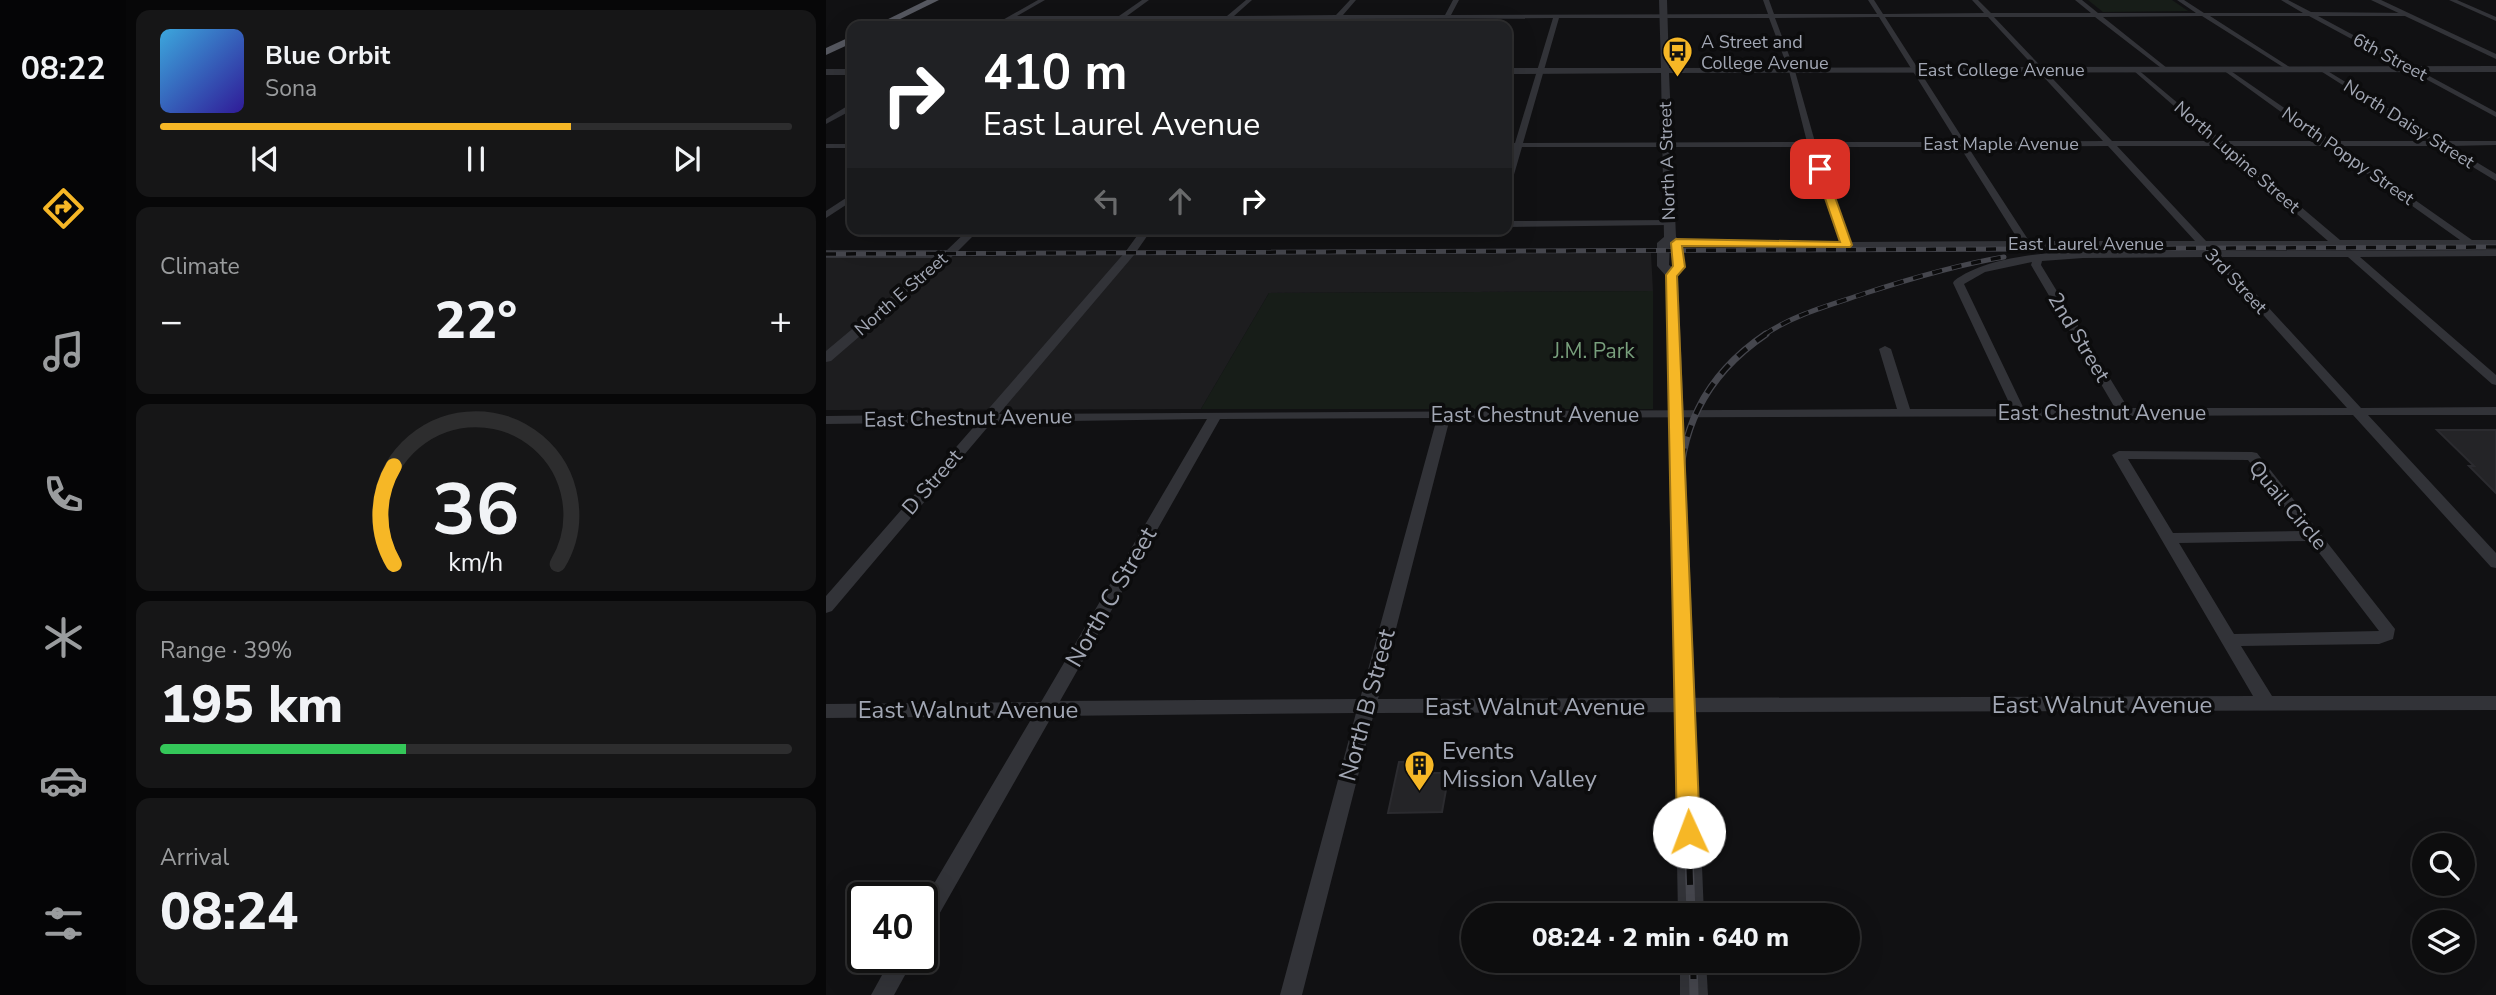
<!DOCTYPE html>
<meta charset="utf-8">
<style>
:root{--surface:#0d0d0e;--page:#161617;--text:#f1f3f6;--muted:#9a9c9e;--line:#2d2d2e;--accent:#f6b726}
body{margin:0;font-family:"Nunito Sans",sans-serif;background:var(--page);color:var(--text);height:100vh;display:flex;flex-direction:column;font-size:26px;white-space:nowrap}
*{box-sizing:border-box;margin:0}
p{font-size:23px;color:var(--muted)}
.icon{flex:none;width:38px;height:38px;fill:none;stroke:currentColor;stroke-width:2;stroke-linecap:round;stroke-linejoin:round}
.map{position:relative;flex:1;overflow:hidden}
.panel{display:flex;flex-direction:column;gap:10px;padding:10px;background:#070708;width:700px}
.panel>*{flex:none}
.guide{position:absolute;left:21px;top:21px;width:665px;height:214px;border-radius:14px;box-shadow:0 7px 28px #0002,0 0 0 2px var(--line);background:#202124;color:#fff;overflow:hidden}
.buttons{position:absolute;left:1586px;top:833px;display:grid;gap:14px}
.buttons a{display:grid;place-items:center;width:63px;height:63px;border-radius:50%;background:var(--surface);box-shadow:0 7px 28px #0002,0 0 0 2px var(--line);font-size:35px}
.speed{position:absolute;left:21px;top:882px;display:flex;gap:14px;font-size:35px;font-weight:700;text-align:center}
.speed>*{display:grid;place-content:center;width:91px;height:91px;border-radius:50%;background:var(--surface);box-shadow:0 7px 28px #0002,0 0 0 2px var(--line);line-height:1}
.speed .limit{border:4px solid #111;border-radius:10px;background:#fff;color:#111}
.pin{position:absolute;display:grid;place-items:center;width:60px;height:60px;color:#fff;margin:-30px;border-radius:14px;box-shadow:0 4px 10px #0006}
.me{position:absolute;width:77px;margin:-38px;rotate:358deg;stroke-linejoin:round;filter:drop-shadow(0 0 5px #0008)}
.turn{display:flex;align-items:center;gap:24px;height:147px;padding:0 21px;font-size:32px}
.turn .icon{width:91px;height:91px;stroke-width:2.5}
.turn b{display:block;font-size:49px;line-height:60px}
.lanes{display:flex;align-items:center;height:66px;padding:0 21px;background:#0003;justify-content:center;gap:35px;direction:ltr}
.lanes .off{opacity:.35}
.big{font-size:52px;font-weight:800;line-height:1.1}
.panel .card{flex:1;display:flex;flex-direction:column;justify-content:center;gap:10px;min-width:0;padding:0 24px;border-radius:14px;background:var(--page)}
.panel .dial{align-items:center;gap:0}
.dial svg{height:182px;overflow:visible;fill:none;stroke:var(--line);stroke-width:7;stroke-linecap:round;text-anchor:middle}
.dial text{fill:var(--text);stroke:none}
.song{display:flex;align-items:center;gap:21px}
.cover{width:84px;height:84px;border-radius:10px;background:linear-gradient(135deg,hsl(200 70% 55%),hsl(250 70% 35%))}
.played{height:7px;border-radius:4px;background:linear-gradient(90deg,var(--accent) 65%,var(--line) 65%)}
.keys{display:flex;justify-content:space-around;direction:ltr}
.heat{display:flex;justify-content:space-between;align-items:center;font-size:38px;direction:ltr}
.charge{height:10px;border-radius:5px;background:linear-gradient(90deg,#34c759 39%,var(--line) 0)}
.trip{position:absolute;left:635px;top:903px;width:399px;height:70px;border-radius:35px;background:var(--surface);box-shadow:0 7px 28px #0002,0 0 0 2px var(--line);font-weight:800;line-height:70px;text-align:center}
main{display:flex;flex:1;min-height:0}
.tabs{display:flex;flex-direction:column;width:126px;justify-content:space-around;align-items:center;background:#050506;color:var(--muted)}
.tabs .icon{width:49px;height:49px}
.tabs .on{color:var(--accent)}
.tabs b{font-size:32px;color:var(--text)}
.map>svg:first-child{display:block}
</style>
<main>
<nav class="tabs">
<b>08:22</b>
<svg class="icon on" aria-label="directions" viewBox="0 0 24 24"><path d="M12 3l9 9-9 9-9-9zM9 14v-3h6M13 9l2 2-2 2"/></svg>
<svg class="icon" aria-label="music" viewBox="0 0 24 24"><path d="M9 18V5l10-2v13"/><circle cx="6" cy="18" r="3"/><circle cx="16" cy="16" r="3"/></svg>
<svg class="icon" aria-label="phone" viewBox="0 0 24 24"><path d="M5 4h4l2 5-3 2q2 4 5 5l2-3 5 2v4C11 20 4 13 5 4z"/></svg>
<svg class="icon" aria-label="climate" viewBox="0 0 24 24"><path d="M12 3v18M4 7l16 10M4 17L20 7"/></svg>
<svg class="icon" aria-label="car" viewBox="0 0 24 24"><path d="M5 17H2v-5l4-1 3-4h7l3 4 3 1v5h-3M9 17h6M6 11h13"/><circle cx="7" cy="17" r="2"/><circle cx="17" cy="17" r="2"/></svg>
<svg class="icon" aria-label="filters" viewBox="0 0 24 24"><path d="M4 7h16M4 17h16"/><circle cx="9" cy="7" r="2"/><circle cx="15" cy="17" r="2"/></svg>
</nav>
<section class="panel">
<div class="card">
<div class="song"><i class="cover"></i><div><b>Blue Orbit</b><p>Sona</p></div></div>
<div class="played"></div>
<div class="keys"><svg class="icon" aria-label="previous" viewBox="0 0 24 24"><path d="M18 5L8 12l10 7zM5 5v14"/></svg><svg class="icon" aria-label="pause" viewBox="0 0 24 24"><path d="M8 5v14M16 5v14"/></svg><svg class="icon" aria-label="next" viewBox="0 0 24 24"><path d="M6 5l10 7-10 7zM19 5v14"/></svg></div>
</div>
<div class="card"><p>Climate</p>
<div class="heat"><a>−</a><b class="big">22°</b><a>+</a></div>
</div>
<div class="card dial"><svg viewBox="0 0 100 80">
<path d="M14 69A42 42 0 1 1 86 69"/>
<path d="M14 69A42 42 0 0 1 14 26" stroke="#f6b726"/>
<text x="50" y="56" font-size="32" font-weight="700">36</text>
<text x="50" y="72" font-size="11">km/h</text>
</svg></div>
<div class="card"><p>Range · 39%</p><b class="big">195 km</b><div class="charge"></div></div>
<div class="card"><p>Arrival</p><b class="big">08:24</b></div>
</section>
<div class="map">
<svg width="1670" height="995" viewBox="0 0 1670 995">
<rect width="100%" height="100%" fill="#111113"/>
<!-- built -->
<path fill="#1d1d1f" d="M825,253L827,291L443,293L375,409L0,410V257Z"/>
<!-- green -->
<g fill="#171d18">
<path d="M1262,0H1346L1362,11L1277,12Z"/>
<path d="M827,291V409H375L443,293Z"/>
</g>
<!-- building -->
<g fill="#242427" stroke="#2b2b2f" stroke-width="2">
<path d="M1611,430H1670V493L1643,466H1648Z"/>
<path d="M599,761L597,773H623L616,812L562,813L573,762Z"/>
</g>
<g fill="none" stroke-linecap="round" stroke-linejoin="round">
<!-- minor -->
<g fill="#323338" fill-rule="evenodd">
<path d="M212,0H219L191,16H293L316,0H323L301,16H401L420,0H426L408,16L510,15L524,0H530L517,15H619L627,0H633L625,15L942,14L937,0H943L948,14H1051L1042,0H1048L1057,14L1158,13L1146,0H1152L1165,13H1265L1249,0H1256L1272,13H1370L1351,0H1358L1378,13H1477L1455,0H1462L1485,12L1581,13L1579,16H1492L1670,112V117L1483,16H1384L1465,68L1463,71L1376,16L1277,17L1341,68L1339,71L1269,17H1168L1286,141H1388L1308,71L1310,68L1397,141H1495L1397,70L1399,67L1506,141H1605L1493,70L1495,67L1616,141H1670V145L1624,146L1670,174V181L1612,146H1512L1646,240H1670V246L1386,247L1390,251L1670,250V256L1534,257L1670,375V385L1666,384L1522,257H1396L1535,408L1670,407V415H1542L1670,553V568L1665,567L1527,415L1304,416L1299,418L1294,416L624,418L552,699L1427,696L1286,455L1293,451L1426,452L1431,453L1569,629L1567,639L1553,644L1415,646L1446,696H1670V710L548,713L476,995H454L530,713L226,716L103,932L96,935V904L207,716L0,718V704L215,702L381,419L166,422L6,611L0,613V596L152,422L0,424V416L158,414L300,251L316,229H326L308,255L173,414L1071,409L1053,349L1059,346L1065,349L1084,409H1186L1127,283L1128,281C1180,241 1314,252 1379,251L1375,247L933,248L850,245L847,244V240L1014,242L982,147H696L685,185L681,188V171L688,147H681V143H689L727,18L513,19L509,22L507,19L185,20L173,26H166ZM1053,17L1131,142H989L969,71L949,18ZM1059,17H1162L1277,141L1139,142ZM733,18H943L963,71L981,142L697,143ZM1282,146L1369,241H1203L1142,147ZM1291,146H1393L1502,241H1380ZM1403,146H1502L1634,240H1514ZM990,147H1134L1193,241L1024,242ZM1385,257L1521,408H1302L1215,265L1216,261L1257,258ZM1206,262L1205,265L1289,408L1198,409L1138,284L1159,272ZM611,418L534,699L234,701L394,419ZM1302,459L1422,460L1477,531L1347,533ZM1484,541L1553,631L1408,634L1353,543Z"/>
<path d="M1623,0H1631L1670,17V21Z"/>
<path d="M23,105H26V110L0,124V119Z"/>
<rect x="0" y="144" width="26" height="4"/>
<path d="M26,194V201L0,218V211Z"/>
<path d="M846,220L848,222L843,225L681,227V221Z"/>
<path d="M143,229H154L127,256H119V252Z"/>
<path d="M66,957H89L68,995H45Z"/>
</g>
<!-- tertiary -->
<g fill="#323338" fill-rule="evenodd">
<path d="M833,0H841L843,68L1670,66V72L843,73L850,237L856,242L859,267L852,276L878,915H852L840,276L831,266V243L838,237L835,73L681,74V68H835ZM844,244L847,266L846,267L843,265Z"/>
<path d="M1545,0H1555L1670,54V59Z"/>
<rect x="0" y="69" width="26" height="6"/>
<path d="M0,250H123L129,254L5,361L0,362V351L111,258H0Z"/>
<path d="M854,961H880L882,995H854Z"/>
</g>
<!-- trunk -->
<g fill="#565860" fill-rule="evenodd">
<path d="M101,0H113L60,26H48Z"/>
<path d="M26,36V43L0,55V48Z"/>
</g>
<defs>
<g id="rail-far3">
<path d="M0,254L1670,247"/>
<path d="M938,335C967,315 1004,305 1037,294C1083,279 1130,265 1178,257"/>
</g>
<path id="rail-far2" d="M853,508C851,432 878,376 940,334"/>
<path id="rail-far1" d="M853,506L859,724"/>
<g id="rail">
<path d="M859,723L865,915"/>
<path d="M867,961L868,995"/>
</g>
</defs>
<!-- rail-far3 casing -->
<use href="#rail-far3" stroke="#45464d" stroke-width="5"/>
<!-- rail-far2 casing -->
<use href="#rail-far2" stroke="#45464d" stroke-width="7"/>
<!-- rail-far1 casing -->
<use href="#rail-far1" stroke="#45464d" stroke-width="8"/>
<!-- rail casing -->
<use href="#rail" stroke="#45464d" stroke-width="9"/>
<!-- rail-far3 -->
<use href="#rail-far3" stroke="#0c0c0d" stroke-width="3.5" stroke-dasharray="10" stroke-linecap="butt"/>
<!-- rail-far2 -->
<use href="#rail-far2" stroke="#0c0c0d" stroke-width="4.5" stroke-dasharray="12" stroke-linecap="butt"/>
<!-- rail-far1 -->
<use href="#rail-far1" stroke="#0c0c0d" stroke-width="5" stroke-dasharray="15" stroke-linecap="butt"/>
<!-- rail -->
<use href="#rail" stroke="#0c0c0d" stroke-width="6" stroke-dasharray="18" stroke-linecap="butt"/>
</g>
<!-- route -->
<path fill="#f6b726" stroke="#a07719" stroke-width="2" d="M994,166L999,169L1026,245L1024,247L856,246L859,267L851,276L874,832L870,839L863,842L855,839L851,832L840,275L847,266L845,243L850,239L1014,242L989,169Z"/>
<!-- icons -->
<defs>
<symbol id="bus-pin" viewBox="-11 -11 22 30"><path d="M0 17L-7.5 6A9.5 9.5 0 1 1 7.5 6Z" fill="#f6b726" stroke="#0c0c0d"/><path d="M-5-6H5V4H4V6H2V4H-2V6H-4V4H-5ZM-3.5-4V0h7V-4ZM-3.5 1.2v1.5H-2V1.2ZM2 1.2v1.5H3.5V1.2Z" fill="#111"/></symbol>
<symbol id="building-pin" viewBox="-11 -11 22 30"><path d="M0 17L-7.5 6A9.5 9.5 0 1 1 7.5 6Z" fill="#f6b726" stroke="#0c0c0d"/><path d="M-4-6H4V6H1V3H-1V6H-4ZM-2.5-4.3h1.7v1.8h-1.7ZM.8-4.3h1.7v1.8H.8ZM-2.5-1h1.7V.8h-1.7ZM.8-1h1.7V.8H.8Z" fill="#111"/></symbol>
</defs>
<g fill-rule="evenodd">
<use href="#bus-pin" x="834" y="34" width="35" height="47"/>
<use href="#building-pin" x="576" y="748" width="35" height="47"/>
</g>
<g text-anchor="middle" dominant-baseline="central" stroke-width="7" stroke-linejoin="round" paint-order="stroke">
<!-- far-poi labels -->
<g font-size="18" fill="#a2a7b4" stroke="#0c0c0d" text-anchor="start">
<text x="875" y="42">A Street and<tspan x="875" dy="21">College Avenue</tspan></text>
</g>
<!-- far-street labels -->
<g font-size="18" fill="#a2a7b4" stroke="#0c0c0d">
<text transform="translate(1564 57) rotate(28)">6th Street</text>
<text x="1175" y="70">East College Avenue</text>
<text transform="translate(1583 124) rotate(32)">North Daisy Street</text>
<text x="1175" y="144">East Maple Avenue</text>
<text transform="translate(1522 156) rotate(35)">North Poppy Street</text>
<text transform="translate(1411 157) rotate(41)">North Lupine Street</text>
<text transform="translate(841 161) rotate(-92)">North A Street</text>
<text x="1260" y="244">East Laurel Avenue</text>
<text transform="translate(1410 281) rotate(47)">3rd Street</text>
<text transform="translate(75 294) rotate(-41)">North E Street</text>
</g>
<!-- street labels -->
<g font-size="21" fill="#a2a7b4" stroke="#0c0c0d">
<text transform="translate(1253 337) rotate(59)">2nd Street</text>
<text x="1276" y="413">East Chestnut Avenue</text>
<text x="709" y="415">East Chestnut Avenue</text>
<text transform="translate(142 418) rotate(-1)">East Chestnut Avenue</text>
<text transform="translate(106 482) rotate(-49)">D Street</text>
<text transform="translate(1462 505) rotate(50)">Quail Circle</text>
</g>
<!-- park labels -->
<g font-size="21" fill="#789f7c" stroke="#0c0c0d">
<text x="768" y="351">J.M. Park</text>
</g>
<!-- near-street labels -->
<g font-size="24" fill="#a2a7b4" stroke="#0c0c0d">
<text transform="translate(285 597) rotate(-60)">North C Street</text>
<text transform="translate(541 705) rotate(-75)">North B Street</text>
<text x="1276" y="705">East Walnut Avenue</text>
<text x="709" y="707">East Walnut Avenue</text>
<text x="142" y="710">East Walnut Avenue</text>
</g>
<!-- near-poi labels -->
<g font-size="24" fill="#a2a7b4" stroke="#0c0c0d" text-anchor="start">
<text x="616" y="751">Events<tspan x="616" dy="28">Mission Valley</tspan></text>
</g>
</g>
</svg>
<div class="buttons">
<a><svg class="icon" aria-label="search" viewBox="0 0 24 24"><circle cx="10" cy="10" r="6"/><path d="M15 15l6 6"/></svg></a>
<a><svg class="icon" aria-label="layers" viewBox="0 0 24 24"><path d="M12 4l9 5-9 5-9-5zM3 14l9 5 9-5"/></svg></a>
</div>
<div class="speed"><div class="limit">40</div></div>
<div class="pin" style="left:994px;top:169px;background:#d93025"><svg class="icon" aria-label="arrive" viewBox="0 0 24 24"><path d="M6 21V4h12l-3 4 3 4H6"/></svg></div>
<svg class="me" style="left:863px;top:832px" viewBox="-20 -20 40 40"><circle r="19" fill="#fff"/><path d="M0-13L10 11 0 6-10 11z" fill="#f6b726"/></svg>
<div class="trip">08:24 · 2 min · 640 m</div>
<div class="guide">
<div class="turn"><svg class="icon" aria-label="right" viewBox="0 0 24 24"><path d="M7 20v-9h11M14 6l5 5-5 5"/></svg><div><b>410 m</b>East Laurel Avenue</div></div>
<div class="lanes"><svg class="icon off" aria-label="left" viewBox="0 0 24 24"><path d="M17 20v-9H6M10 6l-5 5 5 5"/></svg><svg class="icon off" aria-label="ahead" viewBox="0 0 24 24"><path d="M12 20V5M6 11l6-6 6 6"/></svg><svg class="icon" aria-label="right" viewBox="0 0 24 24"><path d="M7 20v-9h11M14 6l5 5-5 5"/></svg></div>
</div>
</div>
</main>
